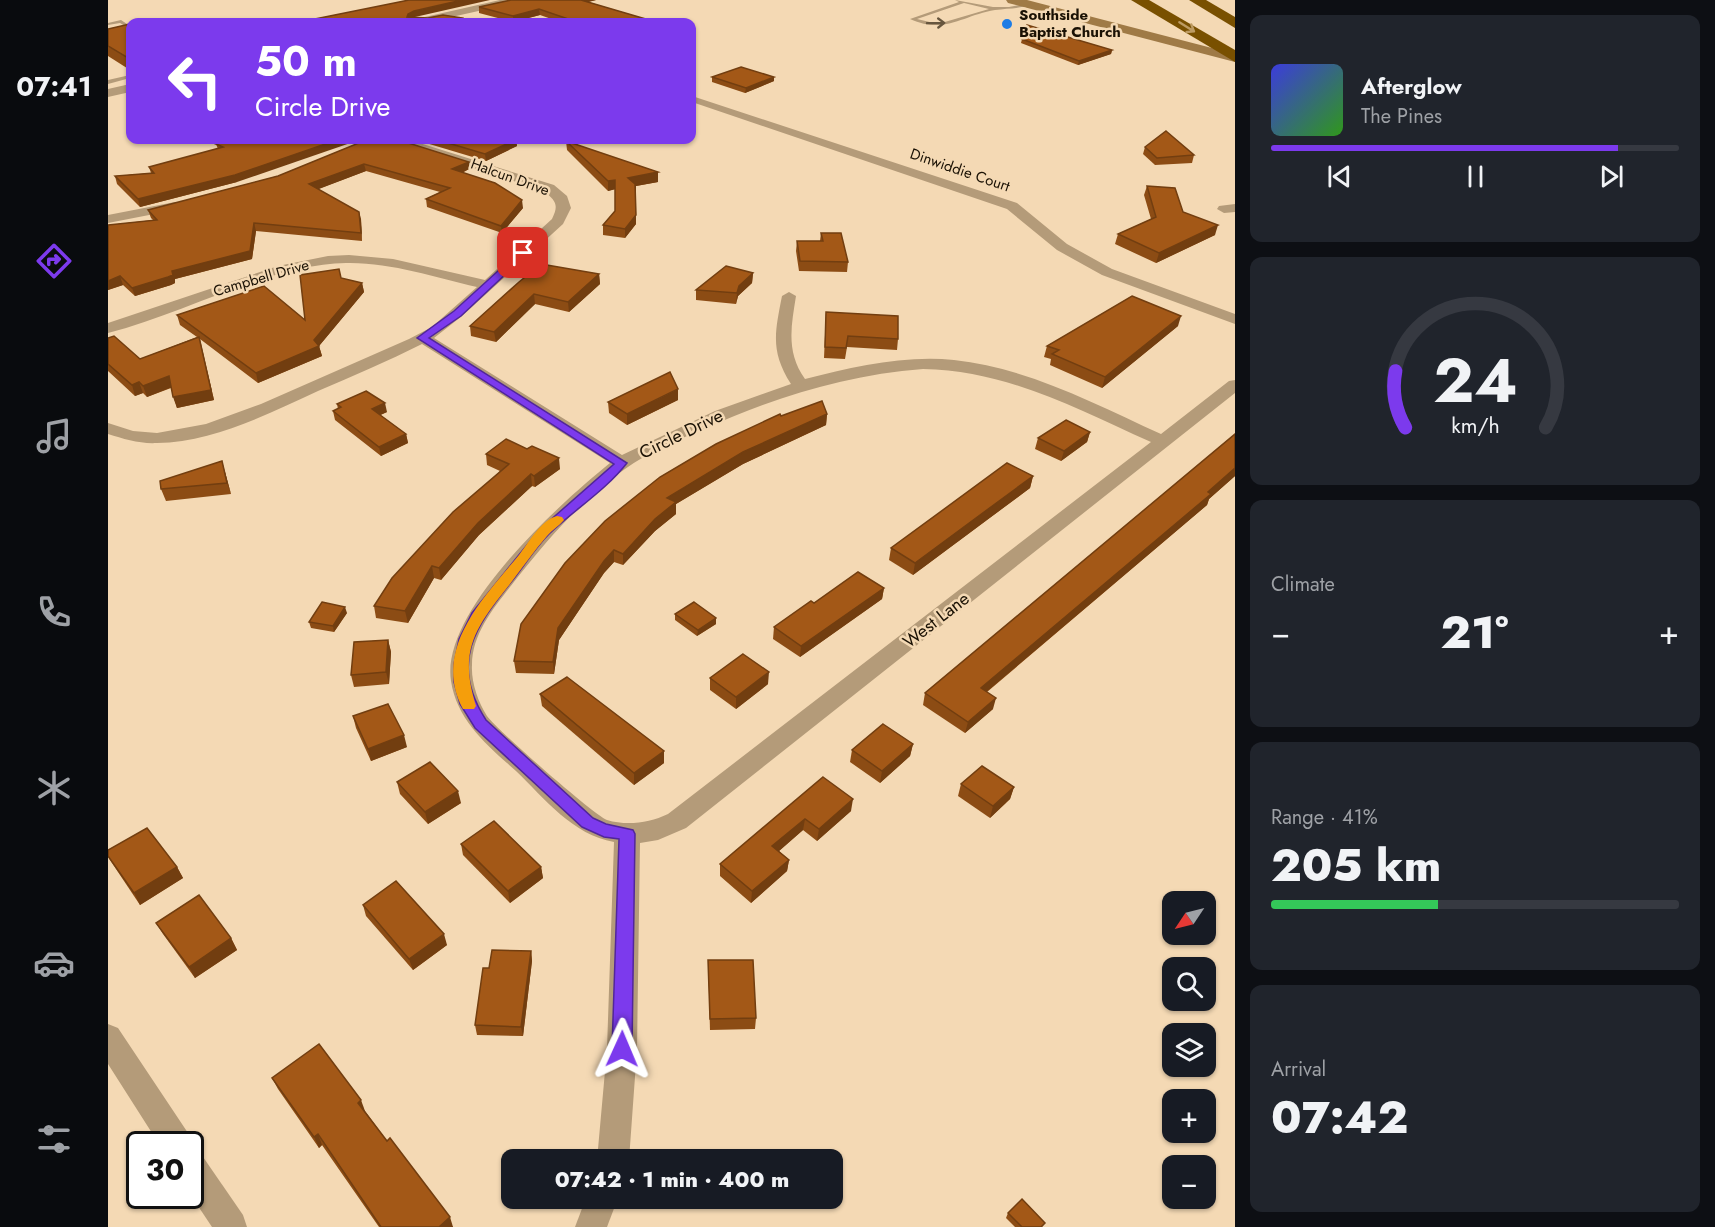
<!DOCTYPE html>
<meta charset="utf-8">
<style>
:root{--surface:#171b24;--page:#20242c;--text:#f1f3f6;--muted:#9ea1a6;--line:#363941;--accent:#7c3aed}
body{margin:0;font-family:Jost,sans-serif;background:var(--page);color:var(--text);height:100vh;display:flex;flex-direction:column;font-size:22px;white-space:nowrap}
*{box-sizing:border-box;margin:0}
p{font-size:20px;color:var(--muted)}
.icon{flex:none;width:33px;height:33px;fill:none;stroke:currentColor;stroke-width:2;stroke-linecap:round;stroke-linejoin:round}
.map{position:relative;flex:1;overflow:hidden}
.panel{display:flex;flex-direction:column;gap:15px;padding:15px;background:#0d0f14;width:480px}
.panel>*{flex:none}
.guide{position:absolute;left:18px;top:18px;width:570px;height:126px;border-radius:12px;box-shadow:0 2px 4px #0004;background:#7c3aed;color:#fff;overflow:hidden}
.needle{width:39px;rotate:235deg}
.buttons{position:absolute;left:1054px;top:891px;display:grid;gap:12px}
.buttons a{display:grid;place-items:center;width:54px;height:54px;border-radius:12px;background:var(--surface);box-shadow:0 2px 4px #0004;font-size:30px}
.speed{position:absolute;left:18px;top:1131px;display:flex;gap:12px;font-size:30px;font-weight:700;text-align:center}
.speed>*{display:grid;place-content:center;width:78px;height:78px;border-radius:50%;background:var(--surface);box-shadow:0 2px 4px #0004;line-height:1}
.speed .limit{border:3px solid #111;border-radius:9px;background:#fff;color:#111}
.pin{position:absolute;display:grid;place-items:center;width:51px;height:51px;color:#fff;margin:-26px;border-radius:12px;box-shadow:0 3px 9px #0006}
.me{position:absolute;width:66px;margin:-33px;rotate:1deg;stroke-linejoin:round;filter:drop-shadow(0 0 4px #0008)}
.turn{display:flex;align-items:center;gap:21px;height:126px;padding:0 30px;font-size:27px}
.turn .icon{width:78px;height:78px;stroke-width:2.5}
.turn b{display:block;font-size:42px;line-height:51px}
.big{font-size:45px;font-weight:800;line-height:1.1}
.panel .tile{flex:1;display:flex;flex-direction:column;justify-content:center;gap:9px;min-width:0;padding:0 21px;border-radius:12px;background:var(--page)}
.panel .dial{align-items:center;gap:0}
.dial svg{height:156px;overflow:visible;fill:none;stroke:var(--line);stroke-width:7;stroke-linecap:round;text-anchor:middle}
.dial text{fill:var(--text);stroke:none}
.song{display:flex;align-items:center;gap:18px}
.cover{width:72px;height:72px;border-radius:9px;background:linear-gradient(135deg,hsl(240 70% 55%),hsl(110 70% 35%))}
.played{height:6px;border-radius:3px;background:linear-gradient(90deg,var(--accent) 85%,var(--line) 85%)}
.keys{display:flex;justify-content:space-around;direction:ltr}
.heat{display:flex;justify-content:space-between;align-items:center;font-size:33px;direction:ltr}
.charge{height:9px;border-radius:4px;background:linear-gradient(90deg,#34c759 41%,var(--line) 0)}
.trip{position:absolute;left:393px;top:1149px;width:342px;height:60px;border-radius:12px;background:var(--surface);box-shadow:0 2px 4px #0004;font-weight:800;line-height:60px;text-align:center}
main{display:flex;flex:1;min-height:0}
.tabs{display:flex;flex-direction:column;width:108px;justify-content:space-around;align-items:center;background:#090b0e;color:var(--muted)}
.tabs .icon{width:42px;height:42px}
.tabs .on{color:var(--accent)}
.tabs b{font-size:27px;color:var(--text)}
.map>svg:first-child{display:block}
</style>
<main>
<nav class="tabs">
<b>07:41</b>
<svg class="icon on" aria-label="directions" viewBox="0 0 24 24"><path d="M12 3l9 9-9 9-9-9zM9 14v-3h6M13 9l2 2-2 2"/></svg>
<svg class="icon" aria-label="music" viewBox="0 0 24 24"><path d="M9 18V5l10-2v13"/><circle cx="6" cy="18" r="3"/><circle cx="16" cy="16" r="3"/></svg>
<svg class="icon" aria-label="phone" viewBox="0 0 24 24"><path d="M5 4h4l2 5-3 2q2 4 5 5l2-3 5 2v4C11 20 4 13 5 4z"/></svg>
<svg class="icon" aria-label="climate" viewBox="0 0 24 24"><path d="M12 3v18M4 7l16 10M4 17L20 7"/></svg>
<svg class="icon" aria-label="car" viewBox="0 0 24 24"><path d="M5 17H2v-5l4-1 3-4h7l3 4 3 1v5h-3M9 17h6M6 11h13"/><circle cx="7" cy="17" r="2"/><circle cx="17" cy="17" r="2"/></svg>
<svg class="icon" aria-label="filters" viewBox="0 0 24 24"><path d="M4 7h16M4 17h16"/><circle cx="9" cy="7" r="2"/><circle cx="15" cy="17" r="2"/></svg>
</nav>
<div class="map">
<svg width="1127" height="1227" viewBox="0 0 1127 1227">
<rect width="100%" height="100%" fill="#f4d9b4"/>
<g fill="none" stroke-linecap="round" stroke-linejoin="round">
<!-- service -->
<g fill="#b49b79" fill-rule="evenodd">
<path d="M847,0L885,7H901L922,3L924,4C912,9 900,8 887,10C855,15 837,35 802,19L851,2ZM856,3L881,9L830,24L809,19Z"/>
<path d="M13,20L22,26V29L12,23L0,25V23Z"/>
<path d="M22,75V78L0,84V80Z"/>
</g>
<!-- minor -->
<g fill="#b49b79" fill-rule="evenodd">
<path d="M584,96L909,203L959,244L1004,269L1127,314V324L994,275L949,250L899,209L584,102Z"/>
<path d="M286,140H302L446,185L459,196L463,208L455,224L354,316L326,338L514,455L607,411L683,384C662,351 667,332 674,296L681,292L688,296C683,327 678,352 697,379C745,367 796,355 846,360C920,368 987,404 1053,434L1121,381L1127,380V393L578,828L550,840L532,843L529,1049L521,1160H489L499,1049L506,842C465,835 437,799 408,771C380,746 349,721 343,681C332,612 451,504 502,463L314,344C280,361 245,376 210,391C160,414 105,442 49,443C32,444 16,439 0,434V423L25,431L49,433L98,424L153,404L301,339L324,327L369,287C326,277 282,262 238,263C159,265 77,314 0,333V323L170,266L220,256L241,255L285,259L377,280L444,219C451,205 448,201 436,191L288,143ZM815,369C901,371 966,408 1043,442L560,814C541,823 519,826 499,820C487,816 388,729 379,716C370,702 363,682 364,665C364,631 390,603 409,578C441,538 475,498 517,469C541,452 570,440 598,428C668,397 738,375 815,369Z"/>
<path d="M67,202L74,206L72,209L0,223V215Z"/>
<path d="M1127,204V212L1116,213L1109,209L1111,206Z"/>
<path d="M0,1024L10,1028L80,1133L85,1144L82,1149V1144H51L0,1064Z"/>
<path d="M82,1149L93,1154L135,1215L139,1227H104L82,1194Z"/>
<path d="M478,1198H510L499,1227H467Z"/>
</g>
<!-- tertiary -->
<g fill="#b49b79" fill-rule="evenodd">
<path d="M392,0H413L407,3L321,22H302L308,19Z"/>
<path d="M22,84V92L0,97V89Z"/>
</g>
<!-- secondary -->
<path fill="#9f7a46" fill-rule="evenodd" d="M898,0H919L1127,54V62L900,3Z"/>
<!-- motorway -->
<g fill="#795000" fill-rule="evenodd">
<path d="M1023,0H1041L1127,50V62Z"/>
<path d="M1081,0H1098L1127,17V28Z"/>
</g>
</g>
<!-- wall -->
<g fill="#8c4c14">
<path d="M403,0H488L480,2L548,22H452L432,15L405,22L371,13V7Z"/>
<path d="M22,24V70L0,56V29Z"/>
<path d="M914,39L1004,50L1003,54L970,65L913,43Z"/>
<path d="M604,77L666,81L637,93L604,82Z"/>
<path d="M121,140L129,182L32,207L9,184L7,176L43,173L41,167L110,149L108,144Z"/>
<path d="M258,140L361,169L354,173L415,208L394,233L319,207L318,199L332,192L258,171L210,189L253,219L254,241L148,231L144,259L67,279V283L63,285L27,296L15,285L0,290V225L45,220L43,218L40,210L170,176Z"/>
<path d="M308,140H408L409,146L378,161Z"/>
<path d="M458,141L550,182L528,186V224L517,238L495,235V225L507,211V189L500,191L459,150Z"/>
<path d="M1037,147L1086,155L1084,163L1047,165L1035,154Z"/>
<path d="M1039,186L1107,235L1048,263L1007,244L1010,234L1043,219L1036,195Z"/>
<path d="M713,233L740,262L739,272L691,271L688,251L689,241H712Z"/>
<path d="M645,273L644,283L630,296L628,304L588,300V290Z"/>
<path d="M491,274L492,284L461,312L427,304L388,342L363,336L362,326L411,282Z"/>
<path d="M233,278L254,283L256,292L211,346L214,356L150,383L92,339L106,400L69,408L63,388L39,397L35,393L27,396L0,371V338L32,359L89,337L72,325L69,315L197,320Z"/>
<path d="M718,312L790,339L789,350L739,347L737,359L716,358Z"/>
<path d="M1070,326L994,388L942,365L943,359L936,357L939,346Z"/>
<path d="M570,400L519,425L501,413L500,402Z"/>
<path d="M229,404L279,412L272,415L298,434L300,443L273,456L227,420L225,411L230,409Z"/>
<path d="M719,414L718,425L635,464L568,504V514L547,531L515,565L506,562L496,573L451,640L446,674L408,673L406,661L497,521L673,416Z"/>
<path d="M982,432L979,442L953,461L927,449L930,438Z"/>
<path d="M1127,434V476L1101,499L1099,505L879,692L885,709L857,733L815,705L817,693Z"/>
<path d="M378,454L452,469L427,487L424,486L371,535L333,580L326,578L300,623L268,618L266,606L392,471L379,465Z"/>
<path d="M117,472L123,494L58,501L53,489Z"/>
<path d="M925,476L922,488L805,575L781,560L783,548Z"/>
<path d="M776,588L774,599L692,657L665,639L666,627L706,603Z"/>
<path d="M239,613L226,632L203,628L201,622Z"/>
<path d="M567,614L608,618V624L589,636L567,620Z"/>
<path d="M280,640L283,652L281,684L246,687L243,675Z"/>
<path d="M602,678L660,684L628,709L602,690Z"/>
<path d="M432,694L556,763L526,785L434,706Z"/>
<path d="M245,716L299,747L263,761L248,728Z"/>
<path d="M805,744L802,756L772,783L742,762L744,750Z"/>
<path d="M715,777L743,811L709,841L695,830L671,851L681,860L679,871L643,903L612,876V864Z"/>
<path d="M289,782L353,803L320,824L292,794Z"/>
<path d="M853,784L906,787L902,799L882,818L850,796Z"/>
<path d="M353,844L433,867L435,878L402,903L355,855Z"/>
<path d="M0,850L69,867L75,878L32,905L0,857Z"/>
<path d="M255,905L339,945L305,970L258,916Z"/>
<path d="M48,923L123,938L129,950L87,978L55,934Z"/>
<path d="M423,951L424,961L415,1036L369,1035L367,1025L381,968Z"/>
<path d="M600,960L648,1018L647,1029L602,1030Z"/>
<path d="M164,1078L257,1111L279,1141L345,1227H271L214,1145L211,1148L170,1089Z"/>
<path d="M900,1213L937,1223L934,1227H907L898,1218Z"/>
</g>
<!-- shaded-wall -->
<g fill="#723e10">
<path d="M354,0H382L307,17L301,20L299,17L300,14L306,11Z"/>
<path d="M468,0H488L468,5Z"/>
<path d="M431,9L432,15L405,22V16Z"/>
<path d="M1004,50L1003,54L970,65L971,61Z"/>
<path d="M22,57V67L20,58Z"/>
<path d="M666,77V81L637,93L638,88Z"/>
<path d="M229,140H251L129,182L32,207L30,199Z"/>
<path d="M407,140H408L409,146L378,161L377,154Z"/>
<path d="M361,162V169L345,177L344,169Z"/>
<path d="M256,164L258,171L203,192L201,184Z"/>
<path d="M550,172V182L528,186V224L517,238V229L520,178Z"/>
<path d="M507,180L508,189L500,191V181Z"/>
<path d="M414,200L415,208L394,233L393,226Z"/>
<path d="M251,212L253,219L254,241L253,233Z"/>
<path d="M146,223L148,231L144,259L67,279V283L63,285L27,296L24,288L64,271Z"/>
<path d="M1110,225L1107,235L1048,263L1051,253Z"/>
<path d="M645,273L644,283L630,296L628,304L629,293L631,286Z"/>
<path d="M491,274L492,284L461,312L460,302Z"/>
<path d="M12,276L15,285L0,290V281Z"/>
<path d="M254,283L256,292L211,346L214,356L150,383L148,373L206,340Z"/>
<path d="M426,294L427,304L388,342L386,332Z"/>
<path d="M1073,316L1070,326L994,388L997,377Z"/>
<path d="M91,337L106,400L69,408L65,397Z"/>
<path d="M61,376L64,387L39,397L35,386Z"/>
<path d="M31,382L35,393L27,396L24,385Z"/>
<path d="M570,389V400L519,425V414Z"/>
<path d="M277,403L279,412L266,418L264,409Z"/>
<path d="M719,414L718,425L635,464L568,504V514L547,531L515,565V554L559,498L635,452Z"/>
<path d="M982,432L979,442L953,461L956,451Z"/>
<path d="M298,434L300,443L273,456L271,447Z"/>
<path d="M451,458L452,469L427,487L426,476Z"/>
<path d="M114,461L123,494L119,483Z"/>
<path d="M1127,468V476L1101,499L1099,505L870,699L873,688Z"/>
<path d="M423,474L424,486L371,535L333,580L331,568L370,523Z"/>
<path d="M925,476L922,488L805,575L807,563Z"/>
<path d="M506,550V562L496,573L451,640L446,674L445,662L450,628L496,561Z"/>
<path d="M324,566L326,578L300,623L297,611Z"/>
<path d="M776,588L774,599L692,657L693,646Z"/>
<path d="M237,607L239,613L226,632L225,626Z"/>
<path d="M608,618V624L589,636L590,630Z"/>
<path d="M280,640L283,652L281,684L278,672Z"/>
<path d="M661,672L660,684L628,709V697Z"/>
<path d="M888,698L885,709L857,733L860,722Z"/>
<path d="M296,735L299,747L263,761L260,749Z"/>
<path d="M805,744L802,756L772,783L774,771Z"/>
<path d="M556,751V763L526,785V773Z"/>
<path d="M906,787L902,799L882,818L885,806Z"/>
<path d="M350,791L353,803L320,824L317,812Z"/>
<path d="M745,799L743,811L709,841L711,829Z"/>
<path d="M697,819L695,830L663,858L664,846Z"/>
<path d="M681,860L679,871L643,903L644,891Z"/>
<path d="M69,867L75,878L32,905L26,893Z"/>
<path d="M433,867L435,878L402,903L400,891Z"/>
<path d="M336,934L339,945L305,970L301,959Z"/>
<path d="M123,938L129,950L87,978L81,967Z"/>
<path d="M423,951L424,961L415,1036L413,1027Z"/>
<path d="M253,1100L257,1111L255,1113L250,1103Z"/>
<path d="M210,1134L214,1145L211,1148L206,1137Z"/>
<path d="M342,1217L345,1227H331Z"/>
</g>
<!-- building -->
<g fill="#a35817" stroke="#723e10" stroke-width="1.5">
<path d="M301,0H354L306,11L300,14L299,17L320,18L335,15L355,18L354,22H192Z"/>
<path d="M403,0H473L548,22H469L431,9L405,16L371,7Z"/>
<path d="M22,24V57L20,58L0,46V29Z"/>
<path d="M919,25L1004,50L971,61L914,39Z"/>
<path d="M633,67L666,77L638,88L604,77Z"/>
<path d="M1058,131L1086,155L1049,158L1037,147Z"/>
<path d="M121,140H229L127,175L30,199L7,176L46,173L41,167L115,147L108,144Z"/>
<path d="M258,140H291L361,162L344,169L387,183L414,200L393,226L318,199L342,188L256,164L201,184L251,212L253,233L146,223L142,251L64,271L65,275L60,277L24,288L12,276L0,281V225L49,220L40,210L170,176Z"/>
<path d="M330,140H407L377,154Z"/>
<path d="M458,141L550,172L520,178L527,184L528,215L517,229L495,225L507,211V180L500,181Z"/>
<path d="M1039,186L1067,188L1075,212L1110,225L1051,253L1010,234L1048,217Z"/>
<path d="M713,233H733L740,262L692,261L689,241H715Z"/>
<path d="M433,264L491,274L460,302L426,294L386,332L362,326L411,282Z"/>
<path d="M618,266L645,273L631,286L629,293L588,290Z"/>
<path d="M231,269L233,278L254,283L206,340L211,346L148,373L69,315L156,286L197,320L192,275Z"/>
<path d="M1024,296L1073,316L997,377L944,354L951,350L939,346Z"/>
<path d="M718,312L790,316V339L740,336L738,348L717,347Z"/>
<path d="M6,336L32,359L91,337L103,390L65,397L61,376L35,386L31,382L24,385L0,364V338Z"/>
<path d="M562,372L570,389L519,414L500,402Z"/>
<path d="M258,391L277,403L264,409L298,434L271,447L225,411L233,407L229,404Z"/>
<path d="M714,401L719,414L635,452L559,498L568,502L547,519L515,554L506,550L496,561L450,628L445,662L406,661L413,624L457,563L497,521L552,477L608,444L672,414L673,416Z"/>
<path d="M958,420L982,432L956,451L930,438Z"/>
<path d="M1127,434V468L1100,492L1103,494L873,688L888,698L860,722L817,693Z"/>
<path d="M398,439L419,449L424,446L451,458L426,476L423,474L370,523L331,568L324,566L297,611L266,606L284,578L345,512L401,464L378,454Z"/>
<path d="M114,461L119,483L53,489L52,481Z"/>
<path d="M899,463L925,476L807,563L783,548Z"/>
<path d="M750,572L776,588L693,646L666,627L703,601L706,603Z"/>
<path d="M214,602L237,607L225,626L201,622Z"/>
<path d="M586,602L608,618L590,630L567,614Z"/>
<path d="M280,640L278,672L243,675L246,642Z"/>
<path d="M635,654L661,672L628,697L602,678Z"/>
<path d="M459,677L556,751L526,773L432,694Z"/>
<path d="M280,704L296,735L260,749L245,716Z"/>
<path d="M775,724L805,744L774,771L744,750Z"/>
<path d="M322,762L350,791L317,812L289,782Z"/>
<path d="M874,766L906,787L885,806L853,784Z"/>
<path d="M715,777L745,799L711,829L697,819L664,846L681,860L644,891L612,864Z"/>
<path d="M386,821L433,867L400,891L353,844Z"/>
<path d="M39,828L69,867L26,893L0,856V850Z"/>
<path d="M288,881L336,934L301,959L255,905Z"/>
<path d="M91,895L123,938L81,967L48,923Z"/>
<path d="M384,950L423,951L413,1027L367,1025L375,968H381Z"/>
<path d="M600,960H645L648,1018L602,1019Z"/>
<path d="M211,1044L253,1100L250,1103L279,1141L282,1138L342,1217L331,1227H273L210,1134L206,1137L164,1078Z"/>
<path d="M914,1199L937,1223L933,1227H914L900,1213Z"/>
</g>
<!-- one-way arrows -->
<defs><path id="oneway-shaft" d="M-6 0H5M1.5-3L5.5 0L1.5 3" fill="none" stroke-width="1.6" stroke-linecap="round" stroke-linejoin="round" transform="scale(1.5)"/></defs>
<use stroke="#67563e" href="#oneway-shaft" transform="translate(828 23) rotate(-1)"/>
<use stroke="#bd9b63" href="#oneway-shaft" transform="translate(1079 27) rotate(32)"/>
<!-- route -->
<path fill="#7c3aed" stroke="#51269a" stroke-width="1.5" d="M412,251L420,253L353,316L321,338L519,463C498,490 466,510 441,534C427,548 416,566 404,581C367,627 341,663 378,720L485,818L498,824L525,830L527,834L524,1049L521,1056L514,1059L507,1056L504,1049L511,839L496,837L474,827L367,728L352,704L346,682V664L351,639L364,613L431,530L506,464L309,338L346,311Z"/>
<!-- slow -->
<path fill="#f59e0b" d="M449,516L454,517L456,520C451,526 444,530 439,536C426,551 414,568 402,584C368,627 350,649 368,706L366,709H355C323,650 376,597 411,555C421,542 433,520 449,516Z"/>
<!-- markers -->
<circle fill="#1d7ce5" stroke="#f4d9b4" stroke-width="2" cx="899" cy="24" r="6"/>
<g text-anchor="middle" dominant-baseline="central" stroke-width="5" stroke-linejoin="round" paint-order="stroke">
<!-- far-poi labels -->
<g font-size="15" font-weight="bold" fill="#1a1104" stroke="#f4d9b4" text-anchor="start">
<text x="911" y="15">Southside<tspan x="911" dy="17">Baptist Church</tspan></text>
</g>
<!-- far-street labels -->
<g font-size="15" fill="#1a1104" stroke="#f4d9b4">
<text transform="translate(852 170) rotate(19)">Dinwiddie Court</text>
<text transform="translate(402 177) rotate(20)">Halcun Drive</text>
<text transform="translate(153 278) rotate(-16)">Campbell Drive</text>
</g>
<!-- street labels -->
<g font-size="18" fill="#1a1104" stroke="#f4d9b4">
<text transform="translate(573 434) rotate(-26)">Circle Drive</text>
<text transform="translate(828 620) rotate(-38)">West Lane</text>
</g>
</g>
</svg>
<div class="buttons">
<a><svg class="needle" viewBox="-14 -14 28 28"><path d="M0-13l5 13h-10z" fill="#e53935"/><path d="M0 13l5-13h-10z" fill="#9ea1a6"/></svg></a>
<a><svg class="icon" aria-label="search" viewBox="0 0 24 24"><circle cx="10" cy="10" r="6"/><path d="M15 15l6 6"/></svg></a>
<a><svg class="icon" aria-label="layers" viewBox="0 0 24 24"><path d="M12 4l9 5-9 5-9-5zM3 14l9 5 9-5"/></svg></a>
<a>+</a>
<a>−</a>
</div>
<div class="speed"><div class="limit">30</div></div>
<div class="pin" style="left:415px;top:253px;background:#d93025"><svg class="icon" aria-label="arrive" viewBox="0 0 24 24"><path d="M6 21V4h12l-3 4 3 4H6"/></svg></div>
<svg class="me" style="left:514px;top:1049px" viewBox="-20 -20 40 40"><path d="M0-17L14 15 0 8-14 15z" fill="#7c3aed" stroke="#fff" stroke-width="4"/></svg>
<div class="trip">07:42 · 1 min · 400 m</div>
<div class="guide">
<div class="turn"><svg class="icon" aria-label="left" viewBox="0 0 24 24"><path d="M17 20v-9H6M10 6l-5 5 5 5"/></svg><div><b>50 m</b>Circle Drive</div></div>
</div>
</div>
<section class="panel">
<div class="tile">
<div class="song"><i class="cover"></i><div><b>Afterglow</b><p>The Pines</p></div></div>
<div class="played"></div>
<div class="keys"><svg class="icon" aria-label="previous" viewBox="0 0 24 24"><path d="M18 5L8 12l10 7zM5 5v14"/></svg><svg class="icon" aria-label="pause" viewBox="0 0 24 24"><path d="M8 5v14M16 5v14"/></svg><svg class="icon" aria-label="next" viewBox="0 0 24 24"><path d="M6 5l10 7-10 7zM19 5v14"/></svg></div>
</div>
<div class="tile dial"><svg viewBox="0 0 100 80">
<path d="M14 69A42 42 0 1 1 86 69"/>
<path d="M14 69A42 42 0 0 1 9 40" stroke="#7c3aed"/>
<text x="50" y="56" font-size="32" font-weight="700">24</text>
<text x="50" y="72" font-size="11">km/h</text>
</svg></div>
<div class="tile"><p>Climate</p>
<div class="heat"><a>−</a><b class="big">21°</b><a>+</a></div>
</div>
<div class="tile"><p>Range · 41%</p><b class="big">205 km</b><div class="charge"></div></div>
<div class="tile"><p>Arrival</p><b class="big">07:42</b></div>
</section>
</main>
